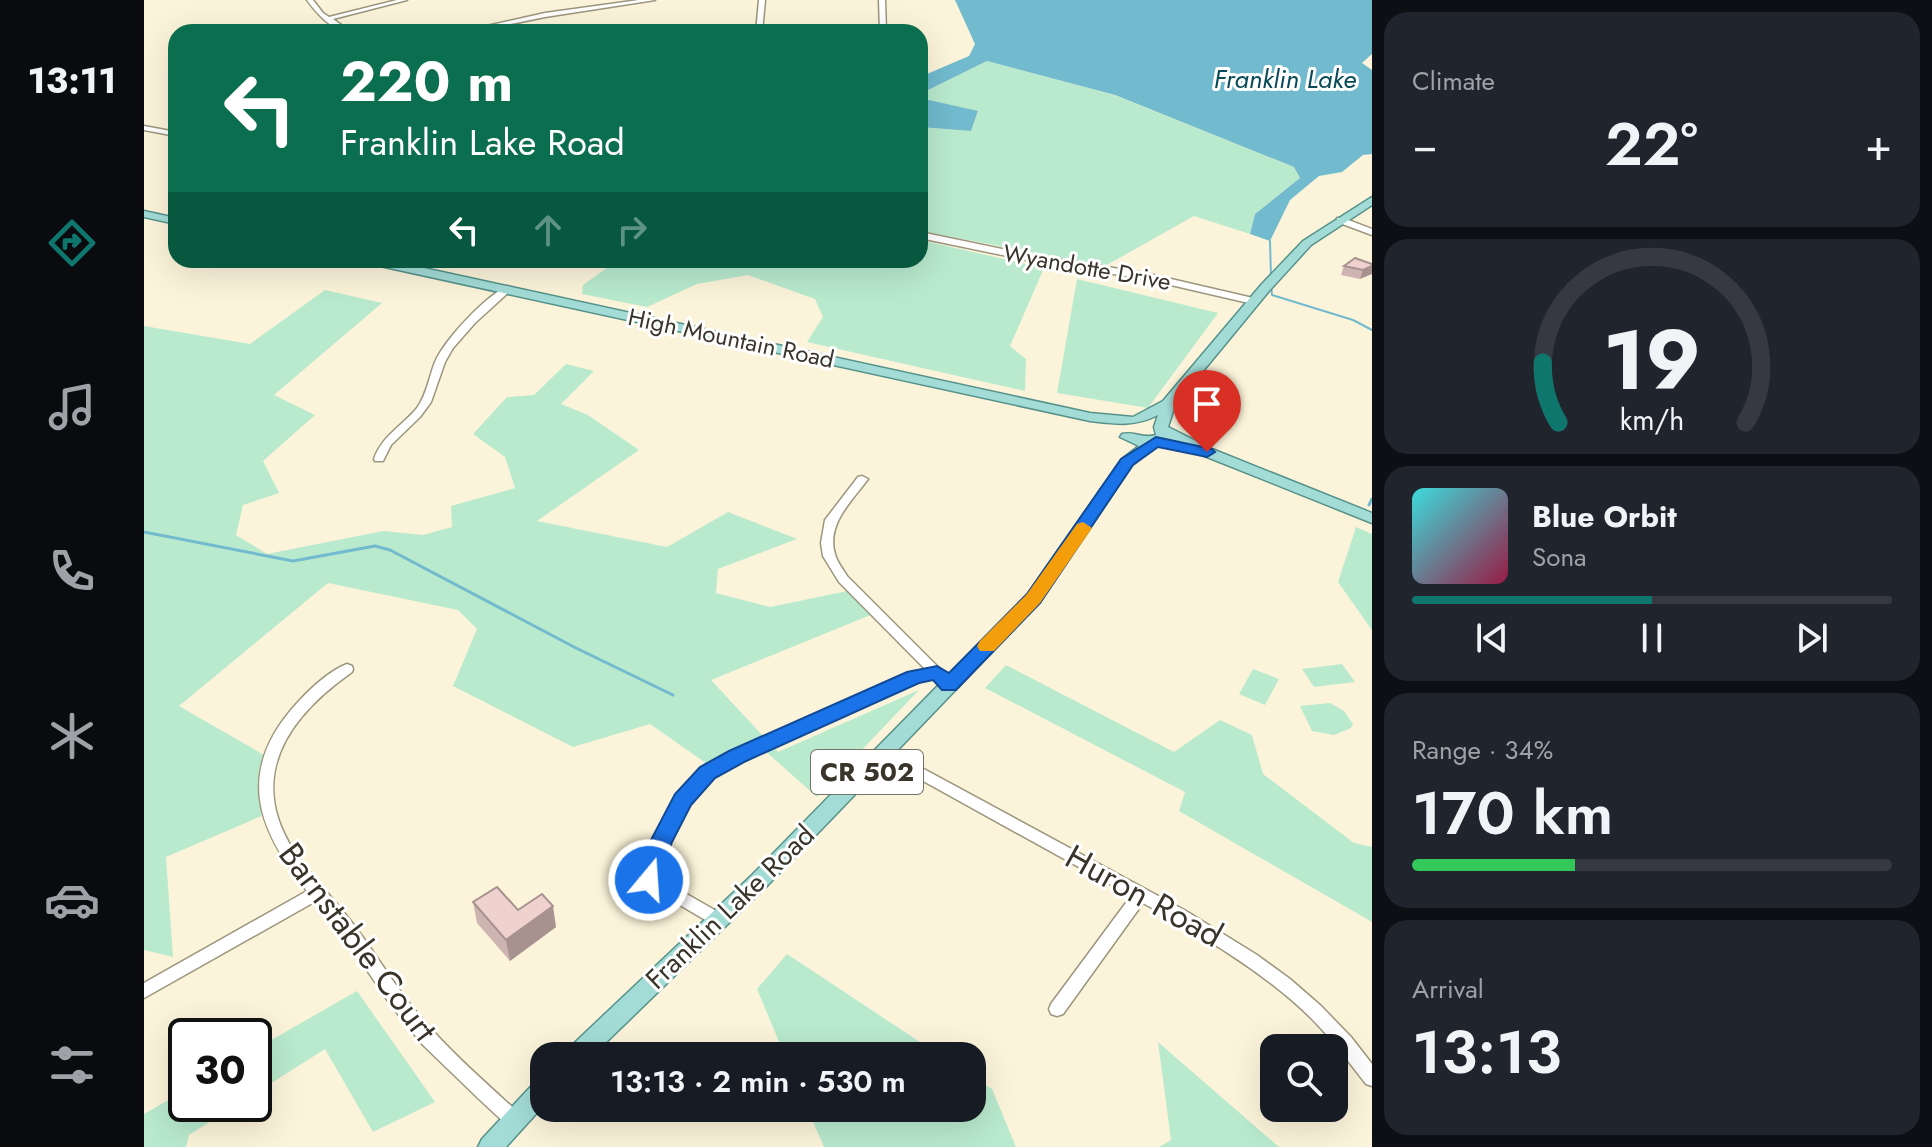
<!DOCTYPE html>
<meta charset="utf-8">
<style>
:root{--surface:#171b24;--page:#20242c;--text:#f1f3f6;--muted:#9ea1a6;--line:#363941;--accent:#0f766e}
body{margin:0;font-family:Jost,sans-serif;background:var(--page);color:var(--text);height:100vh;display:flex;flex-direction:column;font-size:30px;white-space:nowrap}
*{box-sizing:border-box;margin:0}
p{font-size:26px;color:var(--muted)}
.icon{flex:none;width:44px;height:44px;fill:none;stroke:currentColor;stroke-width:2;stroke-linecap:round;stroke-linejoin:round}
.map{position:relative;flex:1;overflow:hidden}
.panel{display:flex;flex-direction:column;gap:12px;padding:12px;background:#0d0f14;width:560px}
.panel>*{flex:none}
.top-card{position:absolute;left:24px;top:24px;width:760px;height:244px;border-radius:24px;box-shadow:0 8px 32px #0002;background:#0b6e4f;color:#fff;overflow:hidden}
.fabs{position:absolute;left:1116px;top:1034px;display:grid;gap:16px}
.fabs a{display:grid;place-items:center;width:88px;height:88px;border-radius:16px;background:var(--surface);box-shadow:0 8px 32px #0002;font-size:40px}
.speed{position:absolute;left:24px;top:1018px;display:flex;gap:16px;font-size:40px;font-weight:700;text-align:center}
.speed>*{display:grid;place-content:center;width:104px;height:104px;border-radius:50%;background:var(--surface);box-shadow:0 8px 32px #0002;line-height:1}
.speed .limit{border:4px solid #111;border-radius:12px;background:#fff;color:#111}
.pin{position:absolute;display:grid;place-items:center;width:68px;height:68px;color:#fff;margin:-82px -34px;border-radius:50% 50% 50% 0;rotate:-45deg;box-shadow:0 0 8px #0007}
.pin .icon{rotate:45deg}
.me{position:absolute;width:88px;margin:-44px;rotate:18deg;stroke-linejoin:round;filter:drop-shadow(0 0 6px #0008)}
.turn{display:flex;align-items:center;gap:28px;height:168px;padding:0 40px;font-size:36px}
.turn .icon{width:104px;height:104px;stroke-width:2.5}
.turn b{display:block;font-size:56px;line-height:68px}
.lanes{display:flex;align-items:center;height:76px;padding:0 40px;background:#0003;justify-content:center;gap:40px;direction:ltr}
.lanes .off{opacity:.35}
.big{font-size:60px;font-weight:600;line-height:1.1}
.panel .widget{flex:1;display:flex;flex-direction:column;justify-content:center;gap:12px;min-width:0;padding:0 28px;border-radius:24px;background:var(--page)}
.panel .dial{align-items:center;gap:0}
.dial svg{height:208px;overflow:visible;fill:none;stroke:var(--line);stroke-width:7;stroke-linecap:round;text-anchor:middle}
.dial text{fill:var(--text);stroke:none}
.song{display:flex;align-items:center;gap:24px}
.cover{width:96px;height:96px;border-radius:12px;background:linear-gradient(135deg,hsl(180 70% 55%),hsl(340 70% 35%))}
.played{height:8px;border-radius:4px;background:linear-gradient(90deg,var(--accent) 50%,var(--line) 50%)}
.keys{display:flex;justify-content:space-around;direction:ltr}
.heat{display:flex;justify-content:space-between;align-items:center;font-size:44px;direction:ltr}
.charge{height:12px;border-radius:6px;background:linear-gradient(90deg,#34c759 34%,var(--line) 0)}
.trip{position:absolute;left:386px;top:1042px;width:456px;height:80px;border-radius:24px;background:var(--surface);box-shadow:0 8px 32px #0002;font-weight:600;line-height:80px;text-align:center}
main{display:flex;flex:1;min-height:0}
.tab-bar{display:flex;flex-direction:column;width:144px;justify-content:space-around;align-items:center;background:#090b0e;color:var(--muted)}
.tab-bar .icon{width:56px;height:56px}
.tab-bar .on{color:var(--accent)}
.tab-bar b{font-size:36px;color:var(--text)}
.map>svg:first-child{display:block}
</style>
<main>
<nav class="tab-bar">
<b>13:11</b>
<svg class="icon on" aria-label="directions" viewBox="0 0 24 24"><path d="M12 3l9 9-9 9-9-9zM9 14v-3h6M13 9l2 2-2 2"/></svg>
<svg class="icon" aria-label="music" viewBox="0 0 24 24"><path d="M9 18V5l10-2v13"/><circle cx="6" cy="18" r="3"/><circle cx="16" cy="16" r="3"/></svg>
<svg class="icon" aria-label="phone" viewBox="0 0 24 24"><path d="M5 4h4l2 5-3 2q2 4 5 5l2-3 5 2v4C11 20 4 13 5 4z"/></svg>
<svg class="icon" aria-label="climate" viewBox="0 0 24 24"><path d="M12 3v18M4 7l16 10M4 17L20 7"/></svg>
<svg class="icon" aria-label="car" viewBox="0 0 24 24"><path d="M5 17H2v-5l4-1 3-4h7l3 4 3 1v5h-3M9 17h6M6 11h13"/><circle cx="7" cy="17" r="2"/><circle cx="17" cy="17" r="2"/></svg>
<svg class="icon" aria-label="filters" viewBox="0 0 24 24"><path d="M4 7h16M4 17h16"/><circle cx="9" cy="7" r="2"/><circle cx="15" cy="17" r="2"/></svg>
</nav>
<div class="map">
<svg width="1228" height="1147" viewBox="0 0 1228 1147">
<rect width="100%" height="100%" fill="#fcf4da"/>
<!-- green -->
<g fill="#b9eace">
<path d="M843,61L970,95L1150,167L1156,178L1111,214L1106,234L1050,216L961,266L776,231V127L827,131L834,112L776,98V94Z"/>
<path d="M776,240L900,268L866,346L882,359L881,391L663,342L679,317L671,299L604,275L553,284L503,307L438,294L439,285L474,260H776Z"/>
<path d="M933,279L1074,313L1004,408L913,393Z"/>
<path d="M181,290L238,303L130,395L171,415L119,461L135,493L99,505L92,535L123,554L239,531L279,535L308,527L307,506L371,488L361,457L329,434L363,397L390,395L422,364L450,371L417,404L444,415L495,450L393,521L523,547L584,512L653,539L574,569L572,593L626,607L713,589L734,612L567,680L634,752L775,690L673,797L611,742L566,766L506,724L429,747L309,686L333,629L314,610L184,583L35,706L127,759L120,815L22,857L29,957L0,950V326L106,344Z"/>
<path d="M1212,527L1228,534V630L1194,582Z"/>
<path d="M1198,664L1211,682L1170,687L1158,669Z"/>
<path d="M862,665L1030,752L1076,720L1108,735L1119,774L1210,843L1228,847V922L1035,811L1041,792L841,688Z"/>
<path d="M1109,669L1135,679L1121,705L1095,694Z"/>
<path d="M1186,703L1200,711L1209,724L1207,728L1190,735L1168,731L1156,706Z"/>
<path d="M643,954L797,1056H641L613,989Z"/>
<path d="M213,991L291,1102L229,1132L181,1049L110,1094V1050Z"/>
<path d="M1014,1042L1135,1147H1015L1027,1140Z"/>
<path d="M828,1077L848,1089L872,1147H680L663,1108H828Z"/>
<path d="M42,1090V1104H94L45,1135L42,1147H0V1114Z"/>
</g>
<!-- water -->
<g fill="#72bace">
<path d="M811,0H1228V54L1218,63L1228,70V154L1219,155L1198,172L1175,176L1146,200L1126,241L1106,234L1111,214L1156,178L1150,167L971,95L843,61L776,94V77L825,56L831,44Z"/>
<path d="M776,98L834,111L827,131L776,127Z"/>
</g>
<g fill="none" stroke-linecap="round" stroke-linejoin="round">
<!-- stream-far1 -->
<g stroke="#72bace" stroke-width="2">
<path d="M1126,241L1127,277"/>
<path d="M1127,284L1128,295L1209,320L1228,330"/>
</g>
<!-- stream -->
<g stroke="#72bace" stroke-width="3">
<path d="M1225,505L1228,499"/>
<path d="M0,532L149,561L231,546L246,550L432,648L529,695"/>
</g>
<defs>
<g id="minor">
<path d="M163,0H169L179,13L185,17L253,0H263L189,19L207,32C189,32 173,14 163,0Z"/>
<path d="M495,0H511L401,17L328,32H316L401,13Z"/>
<path d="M615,0H621L618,32H612Z"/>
<path d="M735,0H741L742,32H736Z"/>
<path d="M0,126L32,132V136L0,130Z"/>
<path d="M1193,218H1199L1228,229V235L1193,222Z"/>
<path d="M776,232L887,255L1001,273L1109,298L1114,301L1109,304L1001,279L887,261L776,238Z"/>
<path d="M363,286L366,287V291L331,323L309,348L301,362L287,402L276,417L247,445L239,461H231L230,459C238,436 258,426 273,408C283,394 285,377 291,362C301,339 341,297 363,286Z"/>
<path d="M718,476L724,479C708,501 682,524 691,554C693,562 699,569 703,576L812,685L810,688C800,691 796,684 790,678L773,681L597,761L569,777L544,804L524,842L513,877L581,916L583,921L581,926L575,928L500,884L497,880C510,841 525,796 559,769C567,763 578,758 587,753L765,674L782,670L695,582L679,556L677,543L681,520L714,477Z"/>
<path d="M203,664L208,666L209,669L208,672C144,717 102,777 150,851C170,880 195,904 215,932C236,960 253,990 276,1016C306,1052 342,1083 376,1114L379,1120L376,1126L370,1128L364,1126L335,1099L278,1044L246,1004L201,938L172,901L0,998V983L163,891C111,827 92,769 154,702C167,688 185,671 203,664Z"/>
<path d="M741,748L1042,911L1113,955L1146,979L1177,1006L1207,1037L1228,1064V1086L1222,1084C1204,1061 1187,1038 1167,1018C1118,970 1058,936 999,903L919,1014L913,1016L907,1014L905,1009L907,1004L987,896L736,757L734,753L736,749Z"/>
</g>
<g id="major">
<path d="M1228,197V205L1167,245L1125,291L1031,405L1024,427L1068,449L1228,513V523L1058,455L1024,439L1014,444L988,465L895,603L622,887L448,1056H421L424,1049L608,875L883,595L978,459L995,446L976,437L978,434C991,431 998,439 1012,435L1010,427L1014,415C990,427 972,424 946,421L227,264L221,260H243L946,413L989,417L1019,401L1117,285L1159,241Z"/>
<path d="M0,211L32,218V224L0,217Z"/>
<path d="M400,1078V1105L362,1147H334L338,1139L392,1081Z"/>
</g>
</defs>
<!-- minor casing -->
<use href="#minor" stroke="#9d967e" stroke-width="3"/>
<!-- major casing -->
<use href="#major" stroke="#56928a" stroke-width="3"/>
<!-- minor -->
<use href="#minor" fill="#fff" fill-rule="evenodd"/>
<!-- major -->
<use href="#major" fill="#a3dcd7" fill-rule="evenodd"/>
</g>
<!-- wall -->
<g fill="#ceb4b1">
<path d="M1228,264L1216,279L1197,275L1200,266Z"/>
<path d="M329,902L374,910L412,927L366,961L333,923Z"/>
</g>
<!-- shaded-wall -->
<g fill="#a79290">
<path d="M1228,266V274L1216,279L1219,270Z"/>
<path d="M409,906L412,927L366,961L362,940Z"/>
</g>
<!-- building -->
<g fill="#efd1ce" stroke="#a79290" stroke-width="2">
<path d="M1211,258L1228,264V266L1219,270L1200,266Z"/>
<path d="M353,887L374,910L398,894L409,906L362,940L329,902Z"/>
</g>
<!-- route -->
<path fill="#1a73e8" stroke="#114b97" stroke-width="2" d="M1012,437L1068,449L1071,452L1063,457L1014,447L989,465L896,603L812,690H798L789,680L775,683L600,762L571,778L547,805L528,842L513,887L505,889L496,887L493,880L506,842L531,794L556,767L585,751L763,672L793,666L805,673L883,594L977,459Z"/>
<!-- slow -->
<path fill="#f59e0b" d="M939,522L948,528L896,603L850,651H836L833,646L836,641L883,594L933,524Z"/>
<g text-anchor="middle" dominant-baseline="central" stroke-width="6" stroke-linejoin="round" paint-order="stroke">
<!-- far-street labels -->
<g font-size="24" fill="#39352b" stroke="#fff">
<text transform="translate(943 267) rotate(10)">Wyandotte Drive</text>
<text transform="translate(587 338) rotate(12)">High Mountain Road</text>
</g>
<!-- far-water labels -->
<g font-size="26" font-style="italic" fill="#084a58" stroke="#fff">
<text x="1141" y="79">Franklin Lake</text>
</g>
<!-- shield labels -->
<rect fill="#fff" stroke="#74726b" stroke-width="2" x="667" y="750" width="112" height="44" rx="6"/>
<g font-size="26" font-weight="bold" fill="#39352b">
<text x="723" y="772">CR 502</text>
</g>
<!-- street labels -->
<g font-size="28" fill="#39352b" stroke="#fff">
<text transform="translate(586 907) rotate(-44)">Franklin Lake Road</text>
</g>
<!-- near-street labels -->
<g font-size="34" fill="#39352b" stroke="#fff">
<text transform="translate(1000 896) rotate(29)">Huron Road</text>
<text transform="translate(214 942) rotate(53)">Barnstable Court</text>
</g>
</g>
</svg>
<div class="fabs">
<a><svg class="icon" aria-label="search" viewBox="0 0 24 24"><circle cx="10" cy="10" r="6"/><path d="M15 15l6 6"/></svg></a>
</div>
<div class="speed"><div class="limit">30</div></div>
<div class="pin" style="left:1063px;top:452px;background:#d93025"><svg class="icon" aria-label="arrive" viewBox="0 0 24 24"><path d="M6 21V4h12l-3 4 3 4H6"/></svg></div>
<svg class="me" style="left:505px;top:880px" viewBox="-20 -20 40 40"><circle r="17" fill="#1a73e8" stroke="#fff" stroke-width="3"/><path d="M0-11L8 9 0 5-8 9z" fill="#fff"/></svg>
<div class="trip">13:13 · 2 min · 530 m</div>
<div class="top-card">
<div class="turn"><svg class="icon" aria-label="left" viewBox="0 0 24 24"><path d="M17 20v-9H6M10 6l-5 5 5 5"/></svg><div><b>220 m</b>Franklin Lake Road</div></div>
<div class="lanes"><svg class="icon" aria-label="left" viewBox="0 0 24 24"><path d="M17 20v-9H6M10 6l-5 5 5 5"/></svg><svg class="icon off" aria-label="ahead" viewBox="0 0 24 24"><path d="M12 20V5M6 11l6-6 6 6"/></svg><svg class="icon off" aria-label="right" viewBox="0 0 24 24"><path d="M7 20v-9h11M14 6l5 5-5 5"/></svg></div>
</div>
</div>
<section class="panel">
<div class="widget"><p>Climate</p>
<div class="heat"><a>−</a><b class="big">22°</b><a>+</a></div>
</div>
<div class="widget dial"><svg viewBox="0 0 100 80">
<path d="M14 69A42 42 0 1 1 86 69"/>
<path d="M14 69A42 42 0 0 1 8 46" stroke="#0f766e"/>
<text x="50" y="56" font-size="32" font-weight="700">19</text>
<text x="50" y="72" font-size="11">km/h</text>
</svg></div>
<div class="widget">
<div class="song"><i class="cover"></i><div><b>Blue Orbit</b><p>Sona</p></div></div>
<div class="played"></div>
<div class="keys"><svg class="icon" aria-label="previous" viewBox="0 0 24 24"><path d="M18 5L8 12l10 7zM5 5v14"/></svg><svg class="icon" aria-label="pause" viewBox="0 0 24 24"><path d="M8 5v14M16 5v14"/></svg><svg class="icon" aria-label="next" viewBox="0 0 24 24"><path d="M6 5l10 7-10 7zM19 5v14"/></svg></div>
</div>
<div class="widget"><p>Range · 34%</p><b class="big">170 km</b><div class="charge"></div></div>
<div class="widget"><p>Arrival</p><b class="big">13:13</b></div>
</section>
</main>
